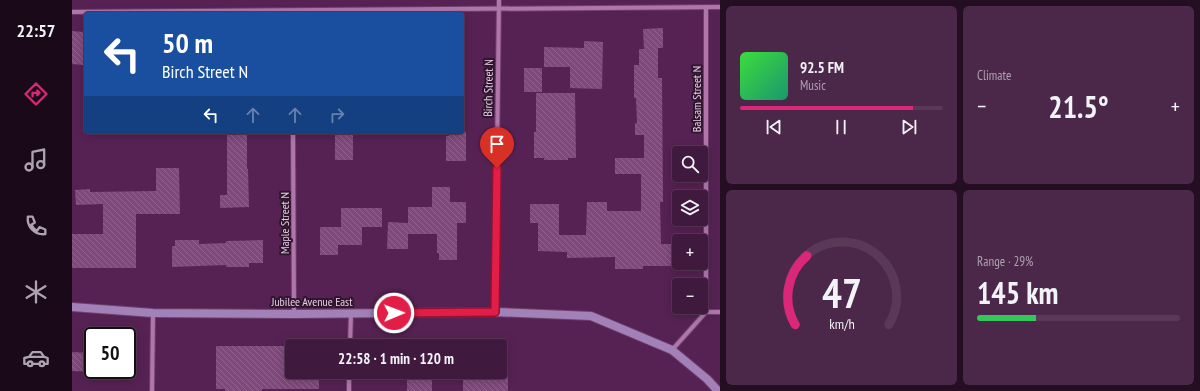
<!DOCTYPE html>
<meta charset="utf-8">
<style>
:root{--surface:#401a3e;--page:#4b2749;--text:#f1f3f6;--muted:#aea1b0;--line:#593858;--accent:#db2777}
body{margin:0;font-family:"PT Sans Narrow",sans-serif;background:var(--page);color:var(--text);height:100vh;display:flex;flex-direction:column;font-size:15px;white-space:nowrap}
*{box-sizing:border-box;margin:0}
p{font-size:13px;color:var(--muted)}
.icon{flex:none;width:22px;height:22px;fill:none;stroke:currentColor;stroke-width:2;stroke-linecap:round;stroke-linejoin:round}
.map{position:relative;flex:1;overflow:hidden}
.panel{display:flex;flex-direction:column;gap:6px;padding:6px;background:#230e22;width:480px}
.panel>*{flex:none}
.hud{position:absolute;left:12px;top:12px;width:380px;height:122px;border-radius:4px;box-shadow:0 2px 10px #0003,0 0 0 1px var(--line);background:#1a4fa0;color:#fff;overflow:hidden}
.controls{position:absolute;left:600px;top:146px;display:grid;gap:8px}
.controls a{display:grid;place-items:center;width:36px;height:36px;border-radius:4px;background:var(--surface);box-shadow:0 2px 10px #0003,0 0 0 1px var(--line);font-size:20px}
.speed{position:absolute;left:12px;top:327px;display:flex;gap:8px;font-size:20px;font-weight:700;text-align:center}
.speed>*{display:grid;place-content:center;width:52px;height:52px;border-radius:50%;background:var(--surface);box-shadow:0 2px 10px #0003,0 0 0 1px var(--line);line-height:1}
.speed .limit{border:2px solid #111;border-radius:6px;background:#fff;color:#111}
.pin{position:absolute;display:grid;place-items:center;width:34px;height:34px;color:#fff;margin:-41px -17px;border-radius:50% 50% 50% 0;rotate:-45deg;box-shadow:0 0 4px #0007}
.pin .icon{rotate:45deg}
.me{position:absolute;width:44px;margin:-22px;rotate:89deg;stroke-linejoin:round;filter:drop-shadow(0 0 3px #0008)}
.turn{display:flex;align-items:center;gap:14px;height:84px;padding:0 12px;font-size:18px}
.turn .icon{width:52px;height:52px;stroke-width:2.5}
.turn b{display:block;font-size:28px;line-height:34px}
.lanes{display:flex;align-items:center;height:38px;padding:0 12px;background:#0003;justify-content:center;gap:20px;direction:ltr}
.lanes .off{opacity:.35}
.big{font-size:30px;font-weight:800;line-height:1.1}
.panel .card{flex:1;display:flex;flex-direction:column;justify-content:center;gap:6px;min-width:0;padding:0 14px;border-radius:6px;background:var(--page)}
.panel .dial{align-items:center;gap:0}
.dial svg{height:104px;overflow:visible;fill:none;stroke:var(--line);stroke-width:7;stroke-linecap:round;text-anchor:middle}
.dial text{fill:var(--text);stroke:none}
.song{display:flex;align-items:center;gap:12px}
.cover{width:48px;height:48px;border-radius:6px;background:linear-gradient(135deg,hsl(120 70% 55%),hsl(160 70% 35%))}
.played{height:4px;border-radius:2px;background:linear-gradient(90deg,var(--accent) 85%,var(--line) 85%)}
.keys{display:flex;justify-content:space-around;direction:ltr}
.heat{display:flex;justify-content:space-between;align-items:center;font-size:22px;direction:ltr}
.charge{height:6px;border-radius:3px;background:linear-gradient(90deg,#34c759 29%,var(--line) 0)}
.panel .tiles{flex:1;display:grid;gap:6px;grid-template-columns:repeat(2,1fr)}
.trip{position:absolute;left:213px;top:339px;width:222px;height:40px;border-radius:4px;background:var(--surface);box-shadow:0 2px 10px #0003,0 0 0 1px var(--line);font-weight:800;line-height:40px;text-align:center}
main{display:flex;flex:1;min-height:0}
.menu{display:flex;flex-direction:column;width:72px;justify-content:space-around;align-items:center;background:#1a0a19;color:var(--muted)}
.menu .icon{width:28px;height:28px}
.menu .current{color:var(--accent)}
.menu b{font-size:18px;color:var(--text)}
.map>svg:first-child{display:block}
</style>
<main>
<nav class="menu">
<b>22:57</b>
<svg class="icon current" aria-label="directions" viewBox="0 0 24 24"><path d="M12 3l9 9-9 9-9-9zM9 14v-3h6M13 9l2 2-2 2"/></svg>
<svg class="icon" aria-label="music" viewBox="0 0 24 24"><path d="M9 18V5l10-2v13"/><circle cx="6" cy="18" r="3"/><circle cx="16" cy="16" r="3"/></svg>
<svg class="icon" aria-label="phone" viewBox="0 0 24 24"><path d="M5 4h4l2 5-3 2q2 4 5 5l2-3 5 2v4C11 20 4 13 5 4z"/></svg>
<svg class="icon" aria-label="climate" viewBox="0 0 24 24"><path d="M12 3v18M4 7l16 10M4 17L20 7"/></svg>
<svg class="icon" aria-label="car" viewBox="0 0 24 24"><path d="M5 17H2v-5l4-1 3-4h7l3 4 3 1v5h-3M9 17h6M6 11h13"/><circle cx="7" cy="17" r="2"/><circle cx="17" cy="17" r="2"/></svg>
</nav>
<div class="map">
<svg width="648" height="391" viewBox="0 0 648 391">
<defs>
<pattern id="building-back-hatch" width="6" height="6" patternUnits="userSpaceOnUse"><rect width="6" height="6" fill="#7f497b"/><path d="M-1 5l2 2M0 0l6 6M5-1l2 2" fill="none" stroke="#91628e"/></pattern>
</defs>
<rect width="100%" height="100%" fill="#562253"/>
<!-- building -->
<g fill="url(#building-back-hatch)">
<path d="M591,28V48H586V78H590L591,202H588L589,244H599V266H571V269H543V257L495,258V252L466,251V223H458V204H487V235H514L515,202H535V211H569V174H543V158H572V135H563V123H565L564,98H562V65H567V49H572L571,29Z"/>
<path d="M0,31L12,32L11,65L0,64Z"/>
<path d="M512,41L531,42L530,89L498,88V67H472V47L512,48Z"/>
<rect x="452" y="68" width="18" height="24"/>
<path d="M464,93H503L504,158H496V160H472V158H462V132H464Z"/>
<path d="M155,132H175V169H176L177,207L148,208V195H155Z"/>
<rect x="263" y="132" width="18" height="28"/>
<path d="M377,132H394V161H374V136H377Z"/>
<path d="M84,168H107L108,214H64V268H0V234H31V204L4,205L3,190L18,189V192L84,191Z"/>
<path d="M360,187H378V202H394V223H385V260H367V253H365V234H336V249H315L316,222L336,223V207H360Z"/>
<path d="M269,208H310V227H290V245H266V255H248V227H269Z"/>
<path d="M103,240H127V244L154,243V241L191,240V263H177V267H154V265L100,267V246H103Z"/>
<path d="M144,346H220V372H247V389H190V391H153V389H144Z"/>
<path d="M0,352L21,353V372L0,371Z"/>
<rect x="335" y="372" width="25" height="19"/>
<rect x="391" y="372" width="45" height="19"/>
</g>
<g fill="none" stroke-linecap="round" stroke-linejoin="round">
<defs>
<g id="minor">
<path d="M0,12L648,7"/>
<path d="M221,132L222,314"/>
<path d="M423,312L427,0"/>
<path d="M634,312V7"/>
<path d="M278,346L279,313"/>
<path d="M600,350L634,312H648"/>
<path d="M80,391L81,313"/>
<path d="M277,391V372"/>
</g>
<path id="secondary" d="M0,307L81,313L222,314L423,312L519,316L600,350L635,379L646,391"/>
</defs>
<!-- minor casing -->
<use href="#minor" stroke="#6e406c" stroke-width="6"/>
<!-- secondary casing -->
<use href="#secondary" stroke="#6e406c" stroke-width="10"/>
<!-- minor -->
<use href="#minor" stroke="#b076ab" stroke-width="4"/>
<!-- secondary -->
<use href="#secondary" stroke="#a280b8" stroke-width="8"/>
</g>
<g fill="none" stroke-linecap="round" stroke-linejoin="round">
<defs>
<path id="route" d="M322,313L423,312L425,168"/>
</defs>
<!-- route casing -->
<use href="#route" stroke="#92132f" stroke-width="10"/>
<!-- route -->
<use href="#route" stroke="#e11d48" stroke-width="7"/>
</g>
<g text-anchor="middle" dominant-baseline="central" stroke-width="4" stroke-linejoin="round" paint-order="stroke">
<!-- street labels -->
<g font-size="12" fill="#e9cae6" stroke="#2e172d">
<text transform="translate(416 88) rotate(-89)">Birch Street N</text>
<text transform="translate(624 99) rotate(-90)">Balsam Street N</text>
<text transform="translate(212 223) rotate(-90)">Maple Street N</text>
<text x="240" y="301">Jubilee Avenue East</text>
</g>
</g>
</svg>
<div class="controls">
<a><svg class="icon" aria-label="search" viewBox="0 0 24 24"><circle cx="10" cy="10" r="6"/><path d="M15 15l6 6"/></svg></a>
<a><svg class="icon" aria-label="layers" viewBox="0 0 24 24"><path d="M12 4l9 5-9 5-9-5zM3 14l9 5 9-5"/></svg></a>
<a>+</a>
<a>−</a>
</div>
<div class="speed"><div class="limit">50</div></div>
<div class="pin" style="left:425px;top:168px;background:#d93025"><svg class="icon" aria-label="arrive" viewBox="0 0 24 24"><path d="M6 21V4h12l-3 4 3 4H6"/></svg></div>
<svg class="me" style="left:322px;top:313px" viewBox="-20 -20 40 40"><circle r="17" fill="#e11d48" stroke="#fff" stroke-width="3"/><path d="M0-11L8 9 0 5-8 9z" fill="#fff"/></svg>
<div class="trip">22:58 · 1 min · 120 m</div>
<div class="hud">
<div class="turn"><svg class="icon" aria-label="left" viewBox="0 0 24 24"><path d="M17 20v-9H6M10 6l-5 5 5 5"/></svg><div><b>50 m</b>Birch Street N</div></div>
<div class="lanes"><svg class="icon" aria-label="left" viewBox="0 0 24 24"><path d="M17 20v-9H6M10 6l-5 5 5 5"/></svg><svg class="icon off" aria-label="ahead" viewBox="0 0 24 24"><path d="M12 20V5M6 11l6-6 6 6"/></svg><svg class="icon off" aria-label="ahead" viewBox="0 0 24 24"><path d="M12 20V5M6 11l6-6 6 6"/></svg><svg class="icon off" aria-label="right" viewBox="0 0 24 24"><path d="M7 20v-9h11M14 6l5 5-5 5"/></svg></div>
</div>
</div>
<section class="panel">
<div class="tiles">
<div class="card">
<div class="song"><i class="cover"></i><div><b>92.5 FM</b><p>Music</p></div></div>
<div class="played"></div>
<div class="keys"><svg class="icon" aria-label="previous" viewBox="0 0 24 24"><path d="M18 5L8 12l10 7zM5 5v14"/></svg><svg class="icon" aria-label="pause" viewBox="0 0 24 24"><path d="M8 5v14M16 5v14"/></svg><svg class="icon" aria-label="next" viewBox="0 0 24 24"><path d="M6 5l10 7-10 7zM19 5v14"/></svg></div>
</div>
<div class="card"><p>Climate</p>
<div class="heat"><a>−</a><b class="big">21.5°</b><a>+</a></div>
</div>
<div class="card dial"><svg viewBox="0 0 100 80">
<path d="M14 69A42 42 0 1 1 86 69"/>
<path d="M14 69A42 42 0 0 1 23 16" stroke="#db2777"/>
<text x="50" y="56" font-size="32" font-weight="700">47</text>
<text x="50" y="72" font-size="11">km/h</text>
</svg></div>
<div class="card"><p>Range · 29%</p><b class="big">145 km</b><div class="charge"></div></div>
</div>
</section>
</main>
